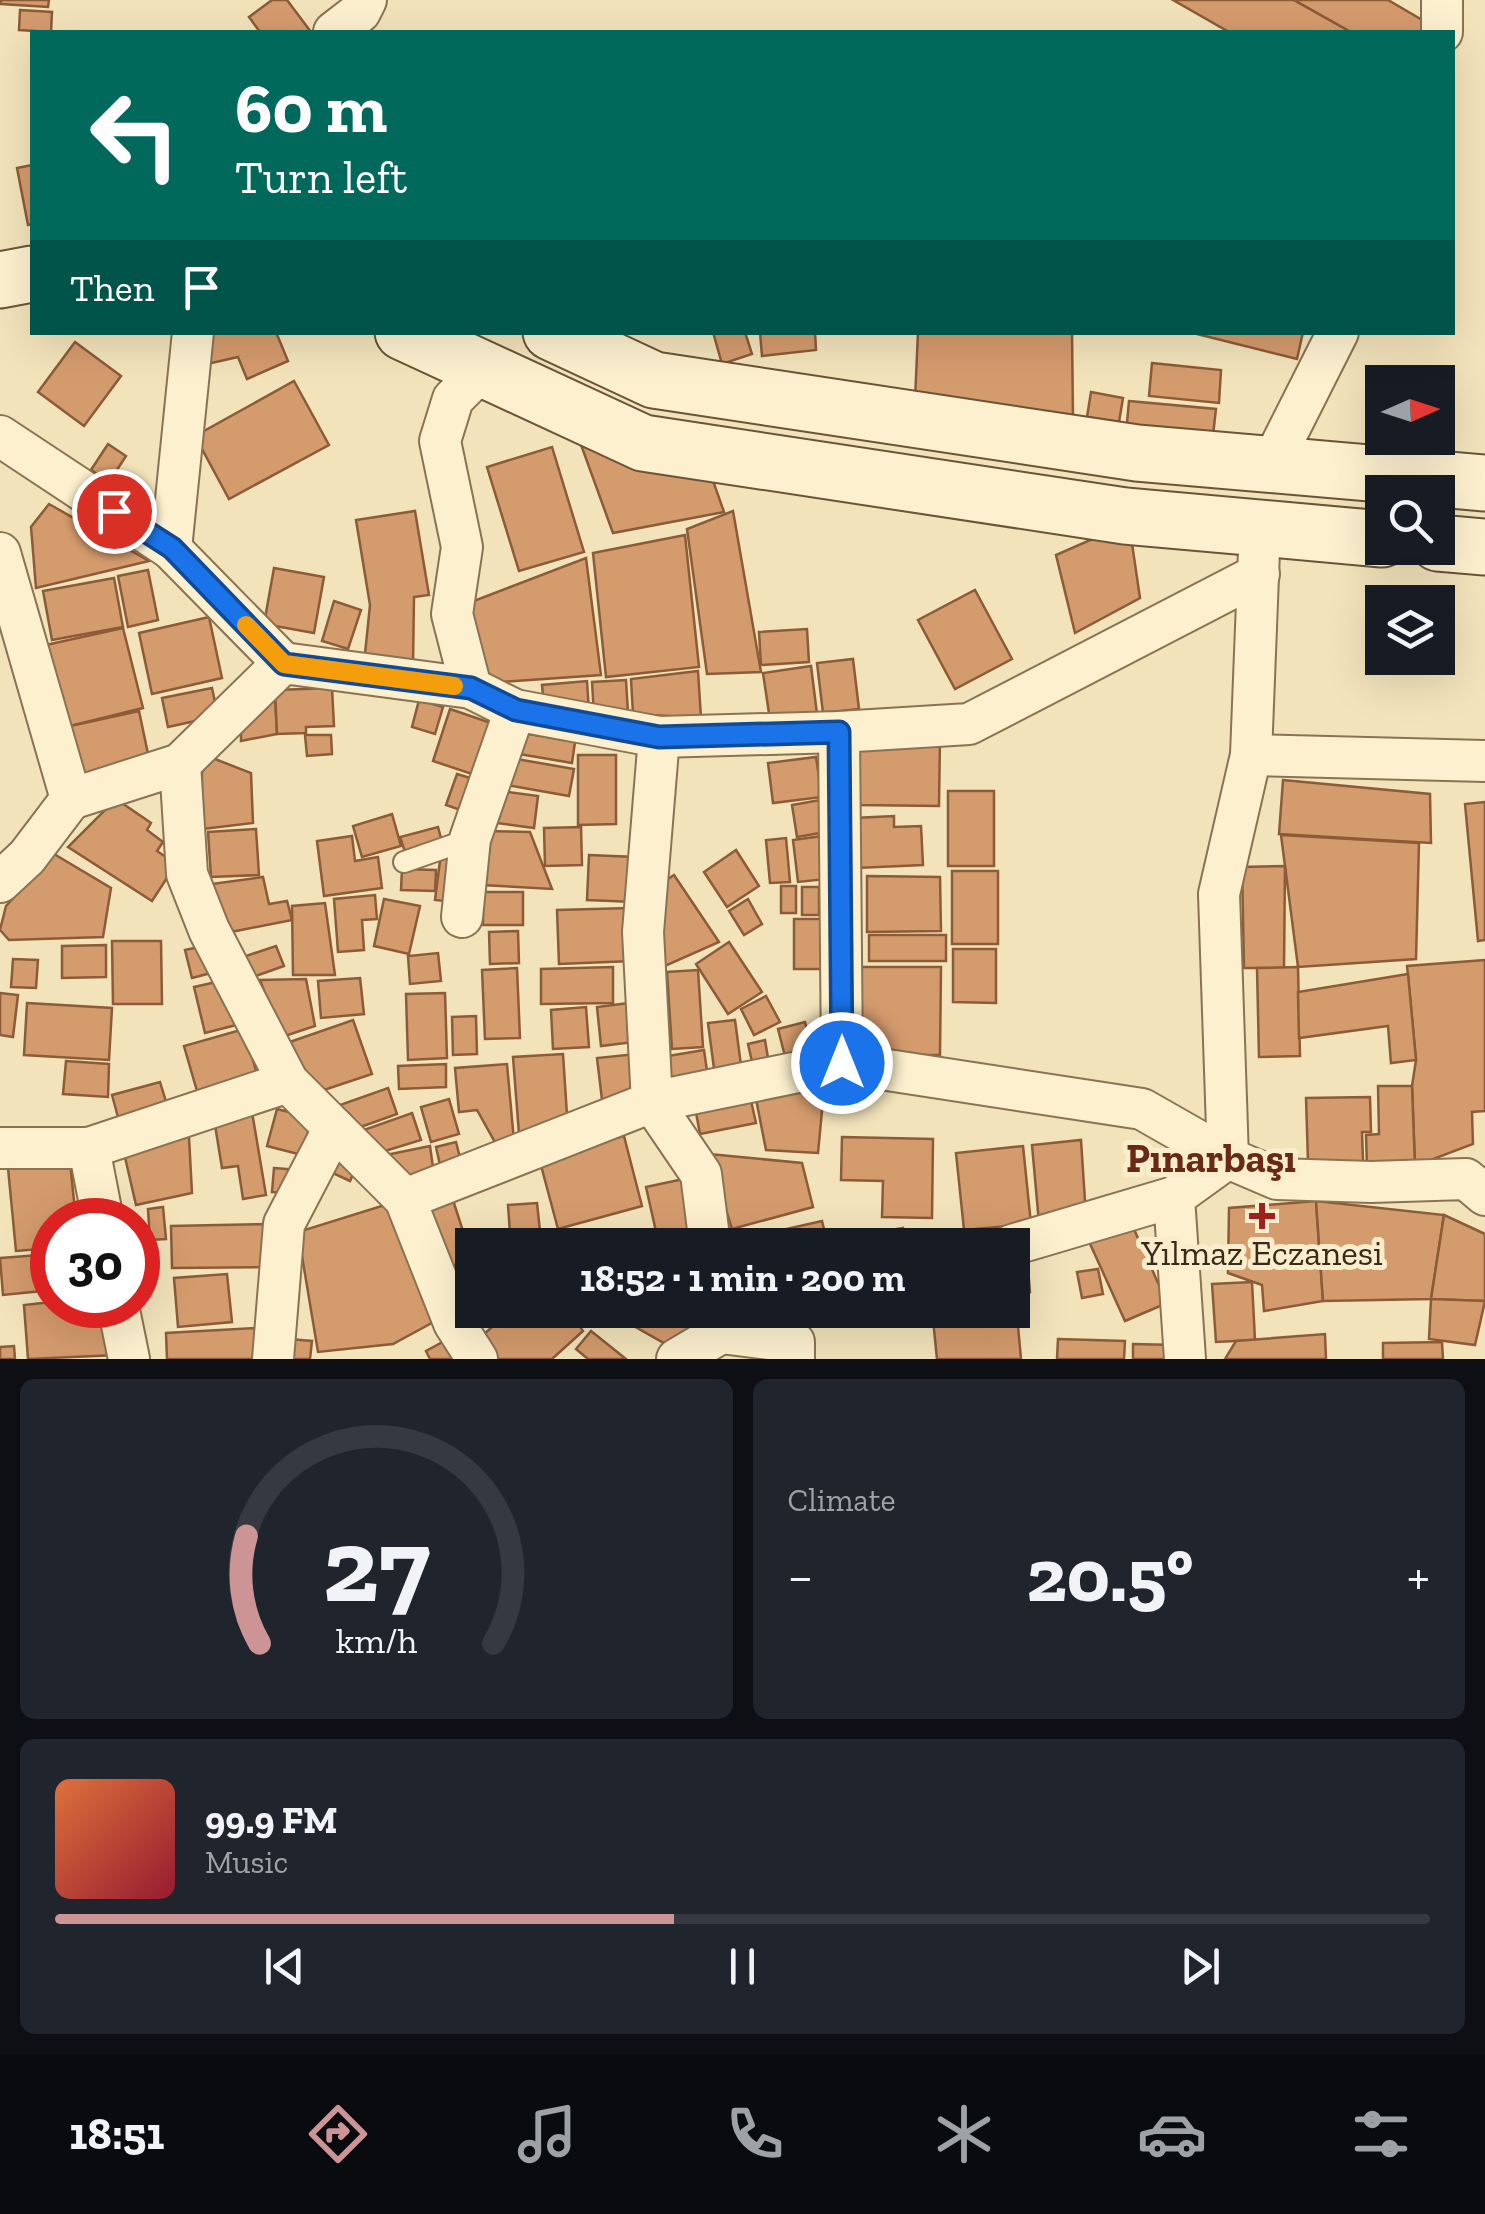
<!DOCTYPE html>
<meta charset="utf-8">
<style>
:root{--surface:#171b24;--page:#20242c;--text:#f1f3f6;--muted:#9ea1a6;--line:#363941;--accent:#cc9495}
body{margin:0;font-family:"Zilla Slab",serif;background:var(--page);color:var(--text);height:100vh;display:flex;flex-direction:column;font-size:38px;white-space:nowrap}
*{box-sizing:border-box;margin:0}
p{font-size:32px;color:var(--muted)}
.icon{flex:none;width:55px;height:55px;fill:none;stroke:currentColor;stroke-width:2;stroke-linecap:round;stroke-linejoin:round}
.map{position:relative;height:1359px;overflow:hidden}
.panel{display:flex;flex-direction:column;gap:20px;padding:20px;background:#0d0f14;flex:1}
.panel>*{flex:none}
.top-card{position:absolute;left:30px;top:30px;width:1425px;height:305px;border-radius:0px;box-shadow:0 10px 40px #0002;background:#00695c;color:#fff;overflow:hidden}
.needle{width:65px;rotate:87deg}
.buttons{position:absolute;left:1365px;top:365px;display:grid;gap:20px}
.buttons a{display:grid;place-items:center;width:90px;height:90px;border-radius:0px;background:var(--surface);box-shadow:0 10px 40px #0002;font-size:50px}
.speed{position:absolute;left:30px;top:1198px;display:flex;gap:20px;font-size:50px;font-weight:700;text-align:center}
.speed>*{display:grid;place-content:center;width:130px;height:130px;border-radius:50%;background:var(--surface);box-shadow:0 10px 40px #0002;line-height:1}
.speed .limit{border:15px solid #d22;background:#fff;color:#111}
.pin{position:absolute;display:grid;place-items:center;width:85px;height:85px;color:#fff;margin:-42px;border:5px solid #fff;border-radius:50%;box-shadow:0 2px 10px #0007}
.me{position:absolute;width:110px;margin:-55px;rotate:0deg;stroke-linejoin:round;filter:drop-shadow(0 0 8px #0008)}
.turn{display:flex;align-items:center;gap:35px;height:210px;padding:0 40px;font-size:45px}
.turn .icon{width:130px;height:130px;stroke-width:2.5}
.turn b{display:block;font-size:70px;line-height:85px}
.then{display:flex;align-items:center;height:95px;padding:0 40px;background:#0003;gap:20px;font-size:38px}
.big{font-size:75px;font-weight:800;line-height:1.1}
.panel .widget{flex:1;display:flex;flex-direction:column;justify-content:center;gap:15px;min-width:0;padding:0 35px;border-radius:15px;background:var(--page)}
.panel .dial{align-items:center;gap:0}
.dial svg{height:260px;overflow:visible;fill:none;stroke:var(--line);stroke-width:7;stroke-linecap:round;text-anchor:middle}
.dial text{fill:var(--text);stroke:none}
.song{display:flex;align-items:center;gap:30px}
.cover{width:120px;height:120px;border-radius:15px;background:linear-gradient(135deg,hsl(20 70% 55%),hsl(350 70% 35%))}
.played{height:10px;border-radius:5px;background:linear-gradient(90deg,var(--accent) 45%,var(--line) 45%)}
.keys{display:flex;justify-content:space-around;direction:ltr}
.heat{display:flex;justify-content:space-between;align-items:center;font-size:55px;direction:ltr}
.panel .tiles{flex:1;display:grid;gap:20px;grid-template-columns:1fr 1fr}
.widget:last-child{grid-column:span 2}
.trip{position:absolute;left:455px;top:1228px;width:575px;height:100px;border-radius:0px;background:var(--surface);box-shadow:0 10px 40px #0002;font-weight:800;line-height:100px;text-align:center}
.tabs{display:flex;height:160px;justify-content:space-around;align-items:center;background:#090b0e;color:var(--muted)}
.tabs .icon{width:70px;height:70px}
.tabs .current{color:var(--accent)}
.tabs b{font-size:45px;color:var(--text)}
.map>svg:first-child{display:block}
</style>
<div class="map">
<svg width="1485" height="1359" viewBox="0 0 1485 1359">
<rect width="100%" height="100%" fill="#f2e3bb"/>
<!-- building -->
<g fill="#d49b6d" stroke="#8c5b37" stroke-width="2.5">
<path d="M1,0H49L48,7L1,4Z"/>
<path d="M272,0H287L311,32H260L249,17Z"/>
<path d="M1173,0H1294L1351,32H1229Z"/>
<path d="M1294,0H1388L1436,28L1433,32H1351Z"/>
<path d="M20,10L52,12L51,32L19,30Z"/>
<path d="M32,165V224L28,225L17,168Z"/>
<path d="M204,332H276L288,361L247,379L238,357L203,365Z"/>
<path d="M713,332H745L752,354L722,364Z"/>
<path d="M760,332H815L816,350L762,356Z"/>
<path d="M918,332H1072L1073,417L915,400Z"/>
<path d="M1189,332H1303L1297,359Z"/>
<path d="M75,342L121,376L84,426L38,392Z"/>
<path d="M1152,363L1221,370L1219,403L1149,396Z"/>
<path d="M294,381L329,445L229,499L195,436Z"/>
<path d="M1091,392L1123,398L1119,422L1087,417Z"/>
<path d="M1129,401L1216,409L1211,453L1125,444Z"/>
<path d="M580,442L705,458L724,512L613,533Z"/>
<path d="M108,444L126,456L109,482L91,470Z"/>
<path d="M552,447L584,552L519,571L487,467Z"/>
<path d="M49,504L149,561L36,588L31,527Z"/>
<path d="M415,511L429,595L414,597L413,665L365,654L370,605L356,520Z"/>
<path d="M733,511L761,672L707,674L687,529Z"/>
<path d="M1129,523L1140,598L1075,633L1056,555Z"/>
<path d="M685,535L699,667L606,677L593,553Z"/>
<path d="M586,558L601,675L485,683L471,602Z"/>
<path d="M274,568L324,577L314,633L264,624Z"/>
<path d="M148,570L158,620L128,627L118,576Z"/>
<path d="M114,578L123,627L52,640L43,591Z"/>
<path d="M975,590L1012,659L955,689L918,620Z"/>
<path d="M334,601L361,610L348,649L322,641Z"/>
<path d="M209,617L222,678L152,694L139,633Z"/>
<path d="M123,628L143,708L66,727L46,645Z"/>
<path d="M807,629L809,662L761,665L759,632Z"/>
<path d="M853,659L859,709L823,713L817,663Z"/>
<path d="M811,666L817,714L770,720L763,673Z"/>
<path d="M698,671L701,718L633,714L631,679Z"/>
<path d="M274,678L277,734L241,741V710Z"/>
<path d="M626,680L628,713L594,715L592,682Z"/>
<path d="M587,681L589,712L544,707L542,685Z"/>
<path d="M212,688L218,716L168,727L162,698Z"/>
<path d="M332,688L334,726L306,727V733L277,734L275,690Z"/>
<path d="M419,700L443,707L435,734L412,727Z"/>
<path d="M450,709L497,725L481,777L433,761Z"/>
<path d="M139,711L151,768L79,784L66,727Z"/>
<path d="M517,732L575,742L572,763L513,753Z"/>
<path d="M305,735H331L332,754L307,756Z"/>
<path d="M858,737L940,738L939,806L857,805Z"/>
<path d="M202,754L251,773L253,823L202,829Z"/>
<path d="M578,755H616V824L578,825Z"/>
<path d="M816,757L822,797L773,803L768,763Z"/>
<path d="M511,758L574,769L569,796L507,785Z"/>
<path d="M457,774L477,780L466,812L446,805Z"/>
<path d="M1283,780L1430,794L1431,843L1279,834Z"/>
<path d="M493,790L538,796L534,828L489,822Z"/>
<rect x="948" y="791" width="46" height="75"/>
<path d="M116,799L151,823L147,830L163,842L157,851L176,864L152,901L68,847Z"/>
<path d="M826,799L832,831L797,837L792,805Z"/>
<path d="M1485,802V940L1478,941L1465,804Z"/>
<path d="M392,814L401,846L362,857L353,826Z"/>
<path d="M894,816V827L921,826L923,865L856,868L854,818Z"/>
<path d="M438,827L442,842L405,852L400,837Z"/>
<path d="M581,827L582,865L545,866L544,828Z"/>
<path d="M256,829L259,875L211,877L208,832Z"/>
<path d="M483,831L530,832L552,889L482,885Z"/>
<path d="M1281,835L1419,843L1416,959L1298,967Z"/>
<path d="M352,836L355,861L378,857L382,888L324,896L317,841Z"/>
<path d="M822,836L827,879L798,882L793,840Z"/>
<path d="M786,838L790,882L770,883L766,840Z"/>
<path d="M736,850L759,886L727,907L704,872Z"/>
<path d="M441,853L459,855L454,902L435,900Z"/>
<path d="M54,854L111,888L103,937L9,940L0,930L6,906Z"/>
<path d="M589,855L636,857L634,902L587,900Z"/>
<path d="M1285,866L1284,968H1244L1242,867Z"/>
<path d="M402,869L436,870L435,891L401,890Z"/>
<rect x="952" y="871" width="46" height="73"/>
<path d="M674,875L719,942L665,966L656,887Z"/>
<path d="M867,876L940,877L941,931L867,932Z"/>
<path d="M263,877L269,904L287,901L292,920L231,932L212,884Z"/>
<rect x="781" y="886" width="15" height="27"/>
<rect x="802" y="887" width="17" height="28"/>
<rect x="483" y="892" width="40" height="33"/>
<path d="M375,895L377,919L362,920L364,950L338,952L334,899Z"/>
<path d="M384,899L420,906L409,954L374,946Z"/>
<path d="M748,899L762,924L744,935L729,911Z"/>
<path d="M325,903L335,975H293L292,906Z"/>
<path d="M630,908L632,961L559,964L557,910Z"/>
<rect x="794" y="919" width="35" height="50"/>
<path d="M518,931L519,963L490,964L489,932Z"/>
<rect x="869" y="935" width="77" height="26"/>
<path d="M112,941H161L162,1004H113Z"/>
<path d="M729,942L762,992L728,1014L696,964Z"/>
<path d="M106,945V977L62,978V946Z"/>
<path d="M208,945L215,972L192,978L185,950Z"/>
<path d="M276,946L284,966L253,977L246,956Z"/>
<path d="M953,949H996V1003L953,1002Z"/>
<path d="M438,953L441,981L410,984L408,956Z"/>
<path d="M13,959L38,960L36,988L11,987Z"/>
<path d="M1485,960V1111L1472,1112L1473,1144L1415,1166L1412,1086L1416,1060L1407,966Z"/>
<path d="M613,967V1003L541,1004V969Z"/>
<path d="M860,967H941L940,1055H860Z"/>
<path d="M1298,967L1300,1056L1259,1057L1257,968Z"/>
<path d="M517,968L520,1038L485,1039L482,970Z"/>
<path d="M698,970L703,1047L672,1049L667,972Z"/>
<path d="M1408,974L1416,1060L1391,1063L1388,1026L1299,1038L1298,992Z"/>
<path d="M360,978L364,1014L321,1018L318,981Z"/>
<path d="M306,979L315,1026L282,1037L260,980Z"/>
<path d="M225,980L236,1025L205,1033L194,987Z"/>
<path d="M0,993L18,995L13,1037L0,1035Z"/>
<path d="M445,993L447,1058L408,1060L406,994Z"/>
<path d="M766,996L780,1022L754,1035L741,1009Z"/>
<path d="M637,1002L642,1041L601,1046L597,1007Z"/>
<path d="M27,1003L112,1008L109,1060L24,1055Z"/>
<path d="M586,1007L589,1047L553,1049L551,1010Z"/>
<path d="M476,1016L477,1054L453,1055L452,1017Z"/>
<path d="M353,1020L372,1074L318,1092L287,1043Z"/>
<path d="M735,1020L742,1073L715,1076L708,1023Z"/>
<path d="M805,1022L814,1057L787,1064L778,1029Z"/>
<path d="M244,1029L259,1081L199,1098L184,1046Z"/>
<path d="M765,1040L769,1064L753,1066L748,1044Z"/>
<path d="M704,1050L708,1078L666,1085L662,1057Z"/>
<path d="M563,1054L567,1115L519,1134L513,1057Z"/>
<path d="M636,1054L641,1103L603,1108L597,1058Z"/>
<path d="M66,1061L109,1064L108,1097L63,1094Z"/>
<path d="M446,1064V1087L399,1089L398,1066Z"/>
<path d="M507,1064L514,1141L496,1144L477,1110L459,1112L455,1068Z"/>
<path d="M825,1079L818,1153L766,1150L755,1094Z"/>
<path d="M160,1082L171,1118L122,1132L112,1095Z"/>
<path d="M1378,1086H1412L1415,1166L1367,1168L1366,1135L1379,1134Z"/>
<path d="M388,1088L397,1114L355,1129L337,1106Z"/>
<path d="M749,1092L756,1123L700,1134L694,1102Z"/>
<path d="M1370,1097L1371,1132H1362L1363,1161L1308,1162L1306,1098Z"/>
<path d="M449,1099L459,1134L431,1142L421,1107Z"/>
<path d="M277,1109L312,1118L302,1155L267,1146Z"/>
<path d="M252,1112L266,1195L243,1199L238,1166L222,1168L214,1119Z"/>
<path d="M412,1113L421,1140L375,1154L358,1132Z"/>
<path d="M624,1136L642,1206L558,1229L539,1158Z"/>
<path d="M189,1137L192,1193L136,1205L124,1153Z"/>
<path d="M842,1137L933,1139L932,1218L882,1217L883,1181L841,1180Z"/>
<path d="M1081,1140L1086,1216L1039,1223L1032,1145Z"/>
<path d="M456,1142L463,1169L442,1174L436,1147Z"/>
<path d="M430,1146L434,1175L405,1177L381,1156Z"/>
<path d="M1023,1146L1031,1224L964,1230L956,1153Z"/>
<path d="M334,1152L358,1163L350,1181L326,1170Z"/>
<path d="M709,1154L802,1163L813,1207L732,1229Z"/>
<path d="M70,1162L76,1220H52V1248L16,1251L8,1168Z"/>
<path d="M274,1168L298,1170L297,1194L272,1192Z"/>
<path d="M693,1177L704,1226L657,1236L646,1187Z"/>
<path d="M452,1197L472,1259L438,1271L416,1209Z"/>
<path d="M1316,1201L1323,1301L1264,1311L1262,1285L1228,1273L1229,1208Z"/>
<path d="M1316,1201L1444,1215L1431,1299L1323,1301Z"/>
<path d="M537,1203L540,1231L510,1234L508,1205Z"/>
<path d="M388,1204L439,1319L393,1344L318,1352L298,1232Z"/>
<path d="M163,1207L166,1239L150,1240L148,1209Z"/>
<path d="M1444,1215L1485,1234V1301L1431,1299Z"/>
<path d="M1129,1218L1167,1303L1125,1321L1087,1237Z"/>
<path d="M822,1221L828,1245H734L733,1241Z"/>
<path d="M271,1224L272,1267L172,1268L171,1226Z"/>
<path d="M903,1228L906,1245H851L850,1237Z"/>
<path d="M656,1232L657,1245H627L626,1235Z"/>
<path d="M700,1232L702,1245H678L677,1236Z"/>
<path d="M144,1234L147,1262L138,1263V1235Z"/>
<path d="M620,1235L621,1245H593L592,1236Z"/>
<path d="M52,1254V1290L3,1295L0,1258Z"/>
<path d="M1027,1258L1030,1292L1015,1293L1021,1359H937L932,1310H1012V1259Z"/>
<path d="M472,1266V1310H517L461,1330L442,1276Z"/>
<path d="M1098,1269L1103,1294L1082,1298L1077,1272Z"/>
<path d="M227,1274L232,1322L178,1327L174,1278Z"/>
<path d="M1252,1282L1255,1340L1216,1342L1212,1284Z"/>
<path d="M1431,1299L1485,1301L1475,1345L1429,1339Z"/>
<path d="M52,1302V1305H113L117,1355L28,1359L24,1305Z"/>
<path d="M526,1310H568L583,1331L552,1359H490L474,1343L492,1327Z"/>
<path d="M572,1310H598L600,1312L587,1325Z"/>
<path d="M641,1310H701L678,1351L632,1325Z"/>
<path d="M746,1310H819L750,1328Z"/>
<path d="M255,1328L256,1359H167L166,1333Z"/>
<path d="M591,1331L626,1359H588L576,1349Z"/>
<path d="M1325,1334L1326,1359H1225L1236,1341Z"/>
<path d="M450,1338L460,1359H430L426,1351Z"/>
<path d="M289,1339L312,1341L310,1359H287Z"/>
<path d="M1058,1339L1125,1341L1124,1359H1057Z"/>
<path d="M1442,1342L1443,1359H1383V1343Z"/>
<path d="M1133,1344L1175,1345V1359H1133Z"/>
<path d="M14,1346L15,1359H0V1347Z"/>
</g>
<g fill="none" stroke-linecap="round" stroke-linejoin="round">
<defs>
<path id="service" d="M404,862L470,839"/>
<g id="minor">
<path d="M1442,0V32"/>
<path d="M334,32L360,12L366,0"/>
<path d="M0,436L171,549L283,663"/>
<path d="M1271,465L1338,332"/>
<path d="M171,549L193,332"/>
<path d="M0,553L71,799L180,764L283,663L471,688L515,710L659,737L839,732L969,724L1259,574"/>
<path d="M471,688L452,614L462,547L440,441L453,399L483,369"/>
<path d="M839,732L842,1063"/>
<path d="M659,737L643,932L652,1102L701,1174L710,1245"/>
<path d="M1251,755L1485,761"/>
<path d="M180,764L187,874L209,930L288,1082L405,1199L454,1323L477,1359"/>
<path d="M0,882L27,857L71,799"/>
<path d="M462,917L470,839L515,710"/>
<path d="M0,1148H89L288,1082"/>
<path d="M89,1148L103,1220"/>
<path d="M1228,1158L1219,894L1251,755L1259,551"/>
<path d="M405,1199L652,1102L842,1063L1142,1109L1228,1158L1277,1179L1371,1182L1466,1179L1485,1195"/>
<path d="M1012,1245L1174,1197"/>
<path d="M118,1305L129,1359"/>
<path d="M721,1333L794,1342V1359"/>
<path d="M273,1359L284,1224L334,1128"/>
<path d="M677,1359L721,1333L718,1310"/>
<path d="M1185,1359L1174,1197L1228,1158"/>
</g>
<g id="secondary">
<path d="M0,280L32,274"/>
<path d="M403,332L643,443L1125,516L1382,539"/>
<path d="M551,332L654,380L1137,453L1485,483"/>
<path d="M1438,543L1485,547"/>
</g>
</defs>
<!-- service casing -->
<use href="#service" stroke="#8a7253" stroke-width="24"/>
<!-- minor casing -->
<use href="#minor" stroke="#8a7253" stroke-width="44"/>
<!-- secondary casing -->
<use href="#secondary" stroke="#6c5337" stroke-width="59"/>
<!-- service -->
<use href="#service" stroke="#fcf0ce" stroke-width="20"/>
<!-- minor -->
<use href="#minor" stroke="#fcf0ce" stroke-width="40"/>
<!-- secondary -->
<use href="#secondary" stroke="#fcf0ce" stroke-width="55"/>
</g>
<g fill="none" stroke-linecap="round" stroke-linejoin="round">
<defs>
<path id="route" d="M114,511L172,548L284,664L471,688L516,710L659,737L839,732L842,1063"/>
</defs>
<!-- route casing -->
<use href="#route" stroke="#114b97" stroke-width="25"/>
<!-- route -->
<use href="#route" stroke="#1a73e8" stroke-width="18"/>
<!-- slow -->
<path stroke="#f59e0b" stroke-width="18" d="M246,625L284,664L454,686"/>
</g>
<!-- markers -->
<path fill="#9f211e" stroke="#f9edcb" stroke-width="4" d="M1257 1201h10v10h10v10h-10v10h-10v-10h-10v-10h10z"/>
<g text-anchor="middle" dominant-baseline="central" stroke-width="10" stroke-linejoin="round" paint-order="stroke">
<!-- poi labels -->
<g font-size="35" fill="#38291a" stroke="#f9edcb">
<text x="1262" y="1253">Yılmaz Eczanesi</text>
</g>
<!-- quarter labels -->
<g font-size="40" font-weight="bold" fill="#682915" stroke="#f9edcb">
<text x="1211" y="1158">Pınarbaşı</text>
</g>
</g>
</svg>
<div class="buttons">
<a><svg class="needle" viewBox="-14 -14 28 28"><path d="M0-13l5 13h-10z" fill="#e53935"/><path d="M0 13l5-13h-10z" fill="#9ea1a6"/></svg></a>
<a><svg class="icon" aria-label="search" viewBox="0 0 24 24"><circle cx="10" cy="10" r="6"/><path d="M15 15l6 6"/></svg></a>
<a><svg class="icon" aria-label="layers" viewBox="0 0 24 24"><path d="M12 4l9 5-9 5-9-5zM3 14l9 5 9-5"/></svg></a>
</div>
<div class="speed"><div class="limit">30</div></div>
<div class="pin" style="left:114px;top:511px;background:#d93025"><svg class="icon" aria-label="arrive" viewBox="0 0 24 24"><path d="M6 21V4h12l-3 4 3 4H6"/></svg></div>
<svg class="me" style="left:842px;top:1063px" viewBox="-20 -20 40 40"><circle r="17" fill="#1a73e8" stroke="#fff" stroke-width="3"/><path d="M0-11L8 9 0 5-8 9z" fill="#fff"/></svg>
<div class="trip">18:52 · 1 min · 200 m</div>
<div class="top-card">
<div class="turn"><svg class="icon" aria-label="left" viewBox="0 0 24 24"><path d="M17 20v-9H6M10 6l-5 5 5 5"/></svg><div><b>60 m</b>Turn left</div></div>
<div class="then">Then<svg class="icon" aria-label="arrive" viewBox="0 0 24 24"><path d="M6 21V4h12l-3 4 3 4H6"/></svg></div>
</div>
</div>
<section class="panel">
<div class="tiles">
<div class="widget dial"><svg viewBox="0 0 100 80">
<path d="M14 69A42 42 0 1 1 86 69"/>
<path d="M14 69A42 42 0 0 1 10 36" stroke="#cc9495"/>
<text x="50" y="56" font-size="32" font-weight="700">27</text>
<text x="50" y="72" font-size="11">km/h</text>
</svg></div>
<div class="widget"><p>Climate</p>
<div class="heat"><a>−</a><b class="big">20.5°</b><a>+</a></div>
</div>
<div class="widget">
<div class="song"><i class="cover"></i><div><b>99.9 FM</b><p>Music</p></div></div>
<div class="played"></div>
<div class="keys"><svg class="icon" aria-label="previous" viewBox="0 0 24 24"><path d="M18 5L8 12l10 7zM5 5v14"/></svg><svg class="icon" aria-label="pause" viewBox="0 0 24 24"><path d="M8 5v14M16 5v14"/></svg><svg class="icon" aria-label="next" viewBox="0 0 24 24"><path d="M6 5l10 7-10 7zM19 5v14"/></svg></div>
</div>
</div>
</section>
<nav class="tabs">
<b>18:51</b>
<svg class="icon current" aria-label="directions" viewBox="0 0 24 24"><path d="M12 3l9 9-9 9-9-9zM9 14v-3h6M13 9l2 2-2 2"/></svg>
<svg class="icon" aria-label="music" viewBox="0 0 24 24"><path d="M9 18V5l10-2v13"/><circle cx="6" cy="18" r="3"/><circle cx="16" cy="16" r="3"/></svg>
<svg class="icon" aria-label="phone" viewBox="0 0 24 24"><path d="M5 4h4l2 5-3 2q2 4 5 5l2-3 5 2v4C11 20 4 13 5 4z"/></svg>
<svg class="icon" aria-label="climate" viewBox="0 0 24 24"><path d="M12 3v18M4 7l16 10M4 17L20 7"/></svg>
<svg class="icon" aria-label="car" viewBox="0 0 24 24"><path d="M5 17H2v-5l4-1 3-4h7l3 4 3 1v5h-3M9 17h6M6 11h13"/><circle cx="7" cy="17" r="2"/><circle cx="17" cy="17" r="2"/></svg>
<svg class="icon" aria-label="filters" viewBox="0 0 24 24"><path d="M4 7h16M4 17h16"/><circle cx="9" cy="7" r="2"/><circle cx="15" cy="17" r="2"/></svg>
</nav>
